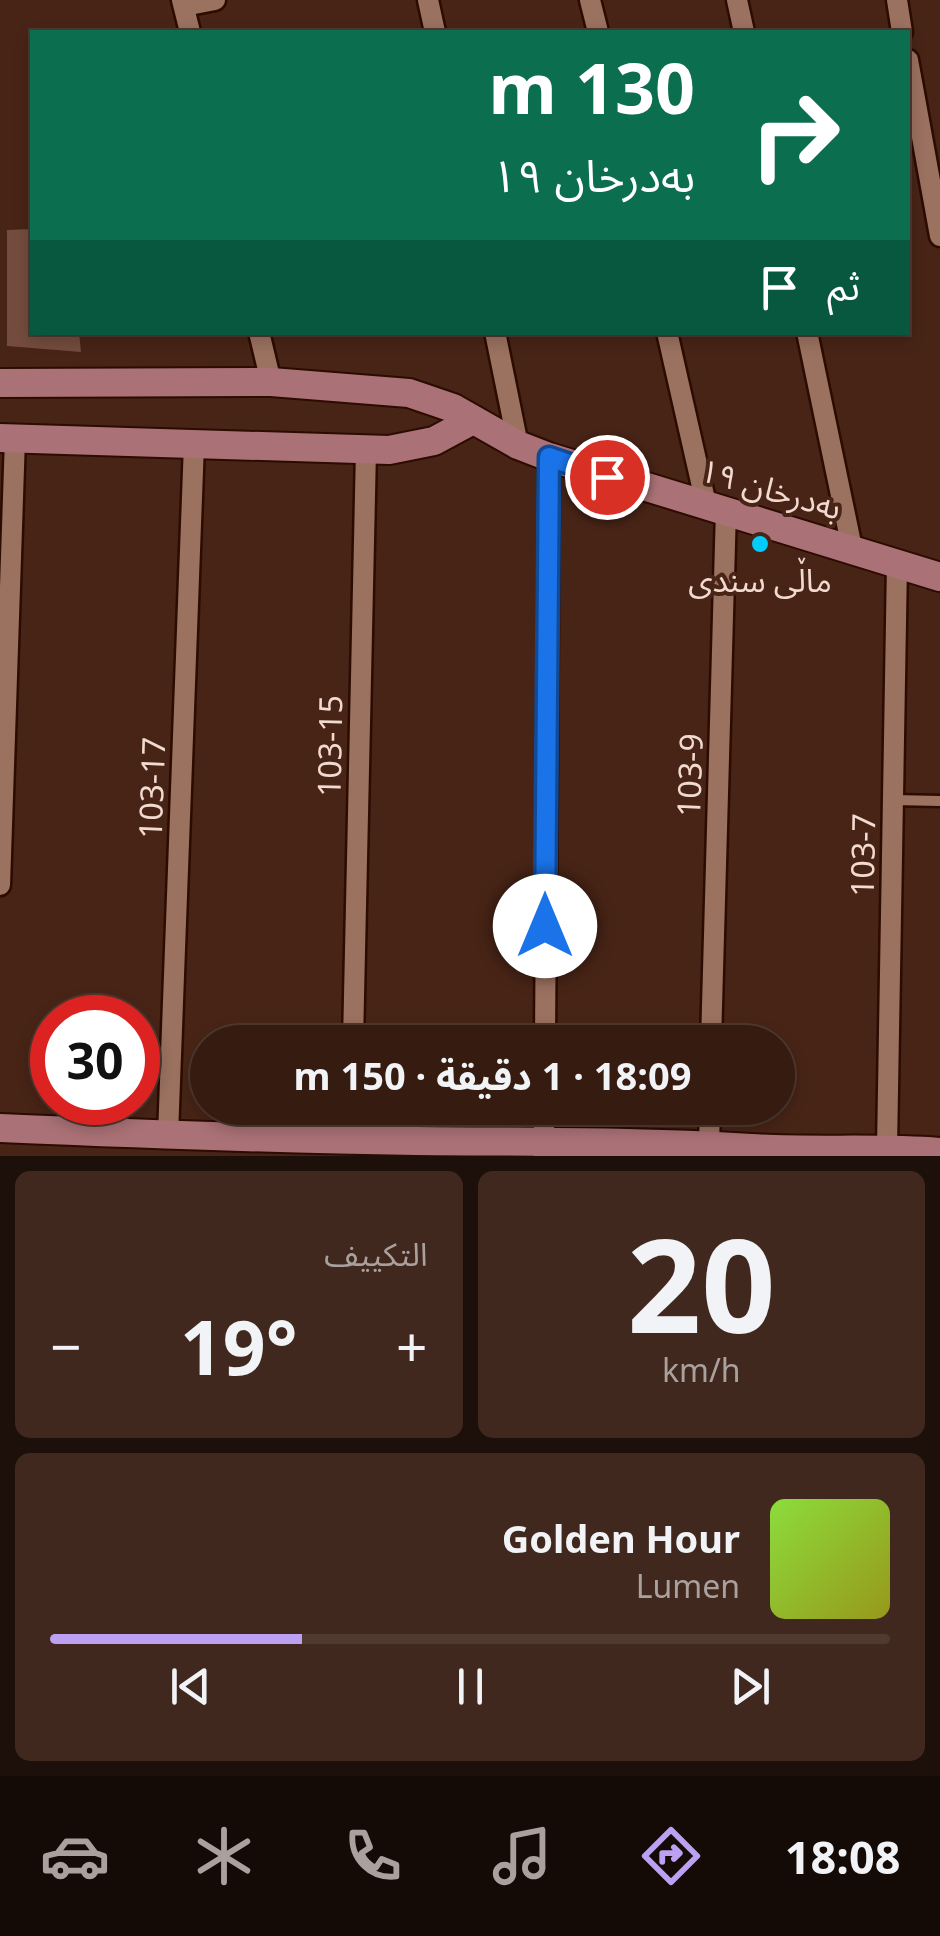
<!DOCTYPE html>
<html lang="ar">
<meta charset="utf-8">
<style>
:root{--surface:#351b10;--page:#40281e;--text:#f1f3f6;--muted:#aaa19f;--line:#4f3930;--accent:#bca0f2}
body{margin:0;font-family:"Noto Sans","Noto Sans Arabic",sans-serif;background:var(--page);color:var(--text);direction:rtl;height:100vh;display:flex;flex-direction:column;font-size:38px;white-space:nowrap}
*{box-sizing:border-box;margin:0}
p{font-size:32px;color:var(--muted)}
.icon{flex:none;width:55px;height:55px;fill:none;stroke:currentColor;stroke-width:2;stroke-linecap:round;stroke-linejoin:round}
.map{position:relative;height:1156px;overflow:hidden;direction:ltr}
.panel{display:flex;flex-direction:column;gap:15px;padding:15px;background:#1d0f09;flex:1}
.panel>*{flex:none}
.guide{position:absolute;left:30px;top:30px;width:880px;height:305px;border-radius:0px;box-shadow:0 5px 15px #0003,0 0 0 2px var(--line);direction:rtl;background:#0b6e4f;color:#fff;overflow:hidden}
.speed{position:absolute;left:30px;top:995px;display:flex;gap:20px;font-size:50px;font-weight:700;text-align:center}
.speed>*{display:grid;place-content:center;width:130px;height:130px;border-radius:50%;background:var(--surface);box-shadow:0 5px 15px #0003,0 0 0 2px var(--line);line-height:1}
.speed .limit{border:15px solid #d22;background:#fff;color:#111}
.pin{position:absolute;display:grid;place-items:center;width:85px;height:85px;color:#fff;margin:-42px;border:5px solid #fff;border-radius:50%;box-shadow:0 2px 10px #0007}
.me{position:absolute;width:110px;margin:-55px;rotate:0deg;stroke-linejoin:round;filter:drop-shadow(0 0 8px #0008)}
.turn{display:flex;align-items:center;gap:35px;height:210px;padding:0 50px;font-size:45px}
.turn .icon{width:130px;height:130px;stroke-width:2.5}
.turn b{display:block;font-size:70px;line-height:85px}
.then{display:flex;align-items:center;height:95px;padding:0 50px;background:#0003;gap:20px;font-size:38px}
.big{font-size:75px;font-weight:700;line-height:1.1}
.panel .tile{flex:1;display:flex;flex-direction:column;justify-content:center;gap:15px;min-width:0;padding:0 35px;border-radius:15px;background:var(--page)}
.panel .dial{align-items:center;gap:0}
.dial b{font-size:130px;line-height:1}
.song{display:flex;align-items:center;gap:30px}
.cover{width:120px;height:120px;border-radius:15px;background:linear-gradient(135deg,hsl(90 70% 55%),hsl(60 70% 35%))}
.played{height:10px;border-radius:5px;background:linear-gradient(90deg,var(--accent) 30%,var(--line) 30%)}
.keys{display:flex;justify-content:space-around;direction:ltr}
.heat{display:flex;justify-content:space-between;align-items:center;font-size:55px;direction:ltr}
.panel .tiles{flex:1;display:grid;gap:15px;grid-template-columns:1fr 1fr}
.tile:last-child{grid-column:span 2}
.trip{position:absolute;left:190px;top:1025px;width:605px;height:100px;border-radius:50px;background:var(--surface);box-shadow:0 5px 15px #0003,0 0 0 2px var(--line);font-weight:700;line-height:100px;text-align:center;direction:rtl}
.dock{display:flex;height:160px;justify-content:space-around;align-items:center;background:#150b06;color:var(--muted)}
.dock .icon{width:70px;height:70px}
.dock .current{color:var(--accent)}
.dock b{font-size:45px;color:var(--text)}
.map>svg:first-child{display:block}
</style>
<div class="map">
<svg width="940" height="1156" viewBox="0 0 940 1156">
<rect width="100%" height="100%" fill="#472416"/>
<!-- building -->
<path fill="#734c3d" d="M32,229V332H79L81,352L7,346V230Z"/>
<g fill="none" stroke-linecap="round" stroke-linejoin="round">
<defs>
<path id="lane" d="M893,800L940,801"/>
<g id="street">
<path d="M182,0L190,32"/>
<path d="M428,0L435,32"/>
<path d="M590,0L598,32"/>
<path d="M737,0L744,32"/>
<path d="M897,0L902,32"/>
<path d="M184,6L215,0"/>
<path d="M908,60L940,236"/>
<path d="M259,332L271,382"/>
<path d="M495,332L518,445"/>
<path d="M667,332L706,504"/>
<path d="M807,332L852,548"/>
<path d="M0,885L15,438"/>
<path d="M353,1042L366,450"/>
<path d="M545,1042L549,457"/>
<path d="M711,1042L726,509"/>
<path d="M168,1135L194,444"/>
<path d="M351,1139L352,1108"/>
<path d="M709,1144L710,1108"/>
<path d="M887,1148L897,563"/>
<path d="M544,1156V1108"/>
</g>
<g id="secondary">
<path d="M0,383L271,382L409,393L453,408L518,445L549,457L940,577"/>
<path d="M0,438L389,450L434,441L473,420"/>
<path d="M0,1128C139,1134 278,1139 417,1141C528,1142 639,1141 751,1148C814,1152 877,1147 940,1152"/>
</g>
</defs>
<!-- lane casing -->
<use href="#lane" stroke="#2c0b01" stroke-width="15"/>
<!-- street casing -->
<use href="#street" stroke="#2c0b01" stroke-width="25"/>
<!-- secondary casing -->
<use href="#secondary" stroke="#2c0b01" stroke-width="32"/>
<!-- lane -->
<use href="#lane" stroke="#9b7160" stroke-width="10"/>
<!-- street -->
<use href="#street" stroke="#9b7160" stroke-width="20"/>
<!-- secondary -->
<use href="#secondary" stroke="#aa7277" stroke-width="28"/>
</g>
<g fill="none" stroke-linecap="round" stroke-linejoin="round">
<defs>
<path id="route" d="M545,926L549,457L607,477"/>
</defs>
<!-- route casing -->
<use href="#route" stroke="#114b97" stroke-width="25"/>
<!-- route -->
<use href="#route" stroke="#1a73e8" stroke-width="18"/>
</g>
<!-- markers -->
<circle fill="#00cbf9" stroke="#472416" stroke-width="4" cx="760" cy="544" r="10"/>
<g text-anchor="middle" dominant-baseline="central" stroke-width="8" stroke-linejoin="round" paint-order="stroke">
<!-- street labels -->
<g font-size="32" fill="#f2dad0" stroke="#472416">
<text transform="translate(771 488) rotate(16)">بەدرخان ١٩</text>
<text transform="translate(329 746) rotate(-89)">103-15</text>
<text transform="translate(689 775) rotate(-88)">103-9</text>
<text transform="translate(151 788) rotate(-88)">103-17</text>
<text transform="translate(862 855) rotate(-89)">103-7</text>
</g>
<!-- poi labels -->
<g font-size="32" fill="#f2dad0" stroke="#472416">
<text x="760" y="579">ماڵی سندی</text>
</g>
</g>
</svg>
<div class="speed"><div class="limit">30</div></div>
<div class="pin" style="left:607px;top:477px;background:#d93025"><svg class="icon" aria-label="arrive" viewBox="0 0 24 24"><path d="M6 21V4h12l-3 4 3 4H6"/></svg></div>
<svg class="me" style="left:545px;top:926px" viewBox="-20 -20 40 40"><circle r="19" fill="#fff"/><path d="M0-13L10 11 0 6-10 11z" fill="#1a73e8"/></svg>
<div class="trip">18:09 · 1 دقيقة · 150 m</div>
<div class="guide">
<div class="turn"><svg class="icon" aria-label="right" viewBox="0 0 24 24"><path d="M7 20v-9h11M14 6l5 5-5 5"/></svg><div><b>130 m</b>بەدرخان ١٩</div></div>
<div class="then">ثم<svg class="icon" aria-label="arrive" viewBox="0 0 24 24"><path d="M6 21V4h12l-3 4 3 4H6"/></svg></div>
</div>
</div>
<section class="panel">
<div class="tiles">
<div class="tile dial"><b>20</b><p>km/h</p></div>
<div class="tile"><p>التكييف</p>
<div class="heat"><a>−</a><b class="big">19°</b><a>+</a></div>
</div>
<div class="tile">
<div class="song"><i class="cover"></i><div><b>Golden Hour</b><p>Lumen</p></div></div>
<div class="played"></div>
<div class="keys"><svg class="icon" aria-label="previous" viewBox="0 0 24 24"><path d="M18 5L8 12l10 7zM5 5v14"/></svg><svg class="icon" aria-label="pause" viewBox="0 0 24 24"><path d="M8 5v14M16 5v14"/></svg><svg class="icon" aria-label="next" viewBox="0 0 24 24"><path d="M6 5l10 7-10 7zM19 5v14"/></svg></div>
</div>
</div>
</section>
<nav class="dock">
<b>18:08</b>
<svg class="icon current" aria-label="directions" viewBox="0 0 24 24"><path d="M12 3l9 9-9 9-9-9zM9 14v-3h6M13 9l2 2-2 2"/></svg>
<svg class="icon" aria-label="music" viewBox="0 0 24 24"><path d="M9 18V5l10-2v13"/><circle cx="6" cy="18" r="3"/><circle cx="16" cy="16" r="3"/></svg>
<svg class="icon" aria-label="phone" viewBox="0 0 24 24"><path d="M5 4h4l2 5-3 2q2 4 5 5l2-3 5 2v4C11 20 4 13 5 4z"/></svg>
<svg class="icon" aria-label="climate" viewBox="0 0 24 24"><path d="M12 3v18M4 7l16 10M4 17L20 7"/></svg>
<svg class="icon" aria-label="car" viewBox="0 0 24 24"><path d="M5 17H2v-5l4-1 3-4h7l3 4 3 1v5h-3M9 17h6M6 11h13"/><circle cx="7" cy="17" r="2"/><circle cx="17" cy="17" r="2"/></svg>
</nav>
